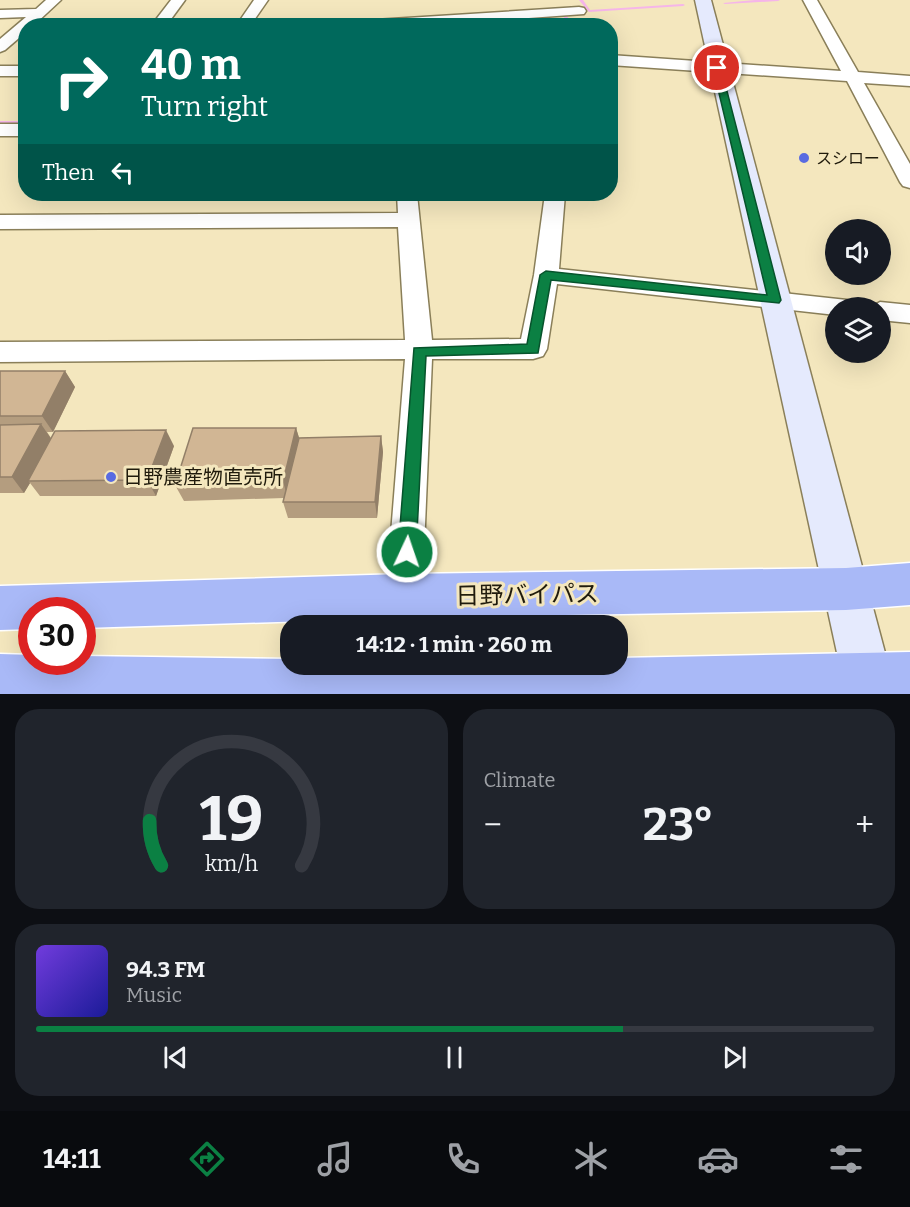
<!DOCTYPE html>
<meta charset="utf-8">
<style>
:root{--surface:#171b24;--page:#20242c;--text:#f1f3f6;--muted:#9ea1a6;--line:#363941;--accent:#0b8043}
body{margin:0;font-family:Bitter,"Noto Sans JP",serif;background:var(--page);color:var(--text);height:100vh;display:flex;flex-direction:column;font-size:22px;white-space:nowrap}
*{box-sizing:border-box;margin:0}
p{font-size:20px;color:var(--muted)}
.icon{flex:none;width:33px;height:33px;fill:none;stroke:currentColor;stroke-width:2;stroke-linecap:round;stroke-linejoin:round}
.map{position:relative;height:694px;overflow:hidden}
.sheet{display:flex;flex-direction:column;gap:15px;padding:15px;background:#0d0f14;flex:1}
.sheet>*{flex:none}
.guide{position:absolute;left:18px;top:18px;width:600px;height:183px;border-radius:24px;box-shadow:0 6px 24px #0002;background:#00695c;color:#fff;overflow:hidden}
.fabs{position:absolute;left:825px;top:219px;display:grid;gap:12px}
.fabs a{display:grid;place-items:center;width:66px;height:66px;border-radius:50%;background:var(--surface);box-shadow:0 6px 24px #0002;font-size:30px}
.speed{position:absolute;left:18px;top:597px;display:flex;gap:12px;font-size:30px;font-weight:700;text-align:center}
.speed>*{display:grid;place-content:center;width:78px;height:78px;border-radius:50%;background:var(--surface);box-shadow:0 6px 24px #0002;line-height:1}
.speed .limit{border:9px solid #d22;background:#fff;color:#111}
.pin{position:absolute;display:grid;place-items:center;width:51px;height:51px;color:#fff;margin:-26px;border:3px solid #fff;border-radius:50%;box-shadow:0 2px 6px #0007}
.me{position:absolute;width:66px;margin:-33px;rotate:3deg;stroke-linejoin:round;filter:drop-shadow(0 0 4px #0008)}
.turn{display:flex;align-items:center;gap:21px;height:126px;padding:0 24px;font-size:27px}
.turn .icon{width:78px;height:78px;stroke-width:2.5}
.turn b{display:block;font-size:42px;line-height:51px}
.then{display:flex;align-items:center;height:57px;padding:0 24px;background:#0003;gap:12px;font-size:22px}
.big{font-size:45px;font-weight:700;line-height:1.1}
.sheet .card{flex:1;display:flex;flex-direction:column;justify-content:center;gap:9px;min-width:0;padding:0 21px;border-radius:24px;background:var(--page)}
.sheet .dial{align-items:center;gap:0}
.dial svg{height:156px;overflow:visible;fill:none;stroke:var(--line);stroke-width:7;stroke-linecap:round;text-anchor:middle}
.dial text{fill:var(--text);stroke:none}
.song{display:flex;align-items:center;gap:18px}
.cover{width:72px;height:72px;border-radius:9px;background:linear-gradient(135deg,hsl(260 70% 55%),hsl(240 70% 35%))}
.played{height:6px;border-radius:3px;background:linear-gradient(90deg,var(--accent) 70%,var(--line) 70%)}
.keys{display:flex;justify-content:space-around;direction:ltr}
.heat{display:flex;justify-content:space-between;align-items:center;font-size:33px;direction:ltr}
.sheet .tiles{flex:1;display:grid;gap:15px;grid-template-columns:1fr 1fr}
.card:last-child{grid-column:span 2}
.trip{position:absolute;left:280px;top:615px;width:348px;height:60px;border-radius:24px;background:var(--surface);box-shadow:0 6px 24px #0002;font-weight:700;line-height:60px;text-align:center}
.menu{display:flex;height:96px;justify-content:space-around;align-items:center;background:#090b0e;color:var(--muted)}
.menu .icon{width:42px;height:42px}
.menu .current{color:var(--accent)}
.menu b{font-size:27px;color:var(--text)}
.map>svg:first-child{display:block}
</style>
<div class="map">
<svg width="910" height="694" viewBox="0 0 910 694">
<rect width="100%" height="100%" fill="#f4e7be"/>
<g fill="none" stroke-linecap="round" stroke-linejoin="round">
<!-- stream -->
<g fill="#f5b5e9" fill-rule="evenodd">
<path d="M579,0H583L590,10L683,4L685,5L683,6L589,12Z"/>
<path d="M755,0H780L778,1L725,4L723,3Z"/>
<path d="M564,16L568,17L567,26H563Z"/>
<rect x="0" y="121" width="26" height="4"/>
</g>
<defs>
<g id="street">
<path d="M46,0H61L33,26H26V32L5,50L0,52V39L26,17L0,18V10L36,9Z"/>
<path d="M171,0H185L166,26H151Z"/>
<path d="M254,0H268L250,26H236Z"/>
<path d="M803,0H817L858,72L910,76V86L864,83L910,164V188L903,186L900,182L847,81L610,65V55L841,71Z"/>
<path d="M579,7L584,8L586,11L584,14L417,26H336L343,22Z"/>
<rect x="0" y="66" width="26" height="10"/>
<rect x="0" y="124" width="26" height="12"/>
<path d="M397,194H417L432,340L521,339L534,275L545,194H565L559,269L847,300L856,302L859,308H836V315L557,284L547,349L543,356L533,359H432L422,596L417,609L404,614L391,609L386,596L405,359L0,362V342L405,340L398,227L0,229V215L398,213Z"/>
<path d="M880,302L910,305V323L880,320V308H869Z"/>
</g>
<path id="secondary" d="M695,0H711L896,694H846Z"/>
<g id="highway">
<path d="M910,563V605L846,610L404,618L82,628V610H32V629L0,630V586L404,574L846,568Z"/>
<path d="M910,652V694H0V654L32,655V662H82V656L291,659V664H618V658Z"/>
</g>
</defs>
<!-- street casing -->
<use href="#street" stroke="#8a7f59" stroke-width="3"/>
<!-- secondary casing -->
<use href="#secondary" stroke="#8a7f59" stroke-width="3"/>
<!-- highway casing -->
<use href="#highway" stroke="#fff" stroke-width="3"/>
<!-- street -->
<use href="#street" fill="#fff" fill-rule="evenodd"/>
<!-- secondary -->
<use href="#secondary" fill="#e5eafd" fill-rule="evenodd"/>
<!-- highway -->
<use href="#highway" fill="#a9b9f7" fill-rule="evenodd"/>
</g>
<!-- wall -->
<g fill="#b49d7f">
<path d="M0,371H65L75,387L53,432H47L51,438L174,446L156,496H40L30,483L24,493H0Z"/>
<path d="M296,428L299,438L381,436L383,452L377,518H288L283,502L284,498L184,501L175,485Z"/>
</g>
<!-- shaded-wall -->
<g fill="#927f68">
<path d="M65,371L75,387L53,432L42,416Z"/>
<path d="M41,424L52,440L28,481L30,483L24,493L12,477Z"/>
<path d="M296,428L301,444L288,498L283,482Z"/>
<path d="M166,430L174,446L156,496L147,480Z"/>
<path d="M381,436L383,452L377,518L375,502Z"/>
</g>
<!-- building -->
<g fill="#d1b694" stroke="#927f68" stroke-width="1.5">
<path d="M0,371H65L42,416H0Z"/>
<path d="M41,424L12,477H0V425Z"/>
<path d="M193,428H296L283,482L175,485Z"/>
<path d="M166,430L147,480L28,481L55,431Z"/>
<path d="M381,436L375,502H283L299,438Z"/>
</g>
<!-- route -->
<path fill="#0b8043" stroke="#07532c" stroke-width="1.5" d="M717,65L721,68L781,300L779,303L551,280L538,353L426,356L416,552L413,557L407,560L401,557L398,552L414,348L527,344L540,275L546,271L767,295L713,68Z"/>
<!-- markers -->
<g fill="#596be1" stroke="#f4e7be" stroke-width="2">
<circle cx="804" cy="158" r="6"/>
<circle cx="111" cy="477" r="6"/>
</g>
<g text-anchor="middle" dominant-baseline="central" stroke-width="6" stroke-linejoin="round" paint-order="stroke">
<!-- far-poi labels -->
<g font-size="16" fill="#201b0c" stroke="#f4e7be" text-anchor="start">
<text x="816" y="158">スシロー</text>
</g>
<!-- poi labels -->
<g font-size="20" fill="#201b0c" stroke="#f4e7be" text-anchor="start">
<text x="123" y="477">日野農産物直売所</text>
</g>
<!-- near-street labels -->
<g font-size="24" fill="#201b0c" stroke="#f4e7be">
<text transform="translate(527 595) rotate(-1)">日野バイパス</text>
</g>
</g>
</svg>
<div class="fabs">
<a><svg class="icon" aria-label="sound" viewBox="0 0 24 24"><path d="M4 9h4l5-4v14l-5-4H4zM17 9q2 3 0 6"/></svg></a>
<a><svg class="icon" aria-label="layers" viewBox="0 0 24 24"><path d="M12 4l9 5-9 5-9-5zM3 14l9 5 9-5"/></svg></a>
</div>
<div class="speed"><div class="limit">30</div></div>
<div class="pin" style="left:717px;top:68px;background:#d93025"><svg class="icon" aria-label="arrive" viewBox="0 0 24 24"><path d="M6 21V4h12l-3 4 3 4H6"/></svg></div>
<svg class="me" style="left:407px;top:552px" viewBox="-20 -20 40 40"><circle r="17" fill="#0b8043" stroke="#fff" stroke-width="3"/><path d="M0-11L8 9 0 5-8 9z" fill="#fff"/></svg>
<div class="trip">14:12 · 1 min · 260 m</div>
<div class="guide">
<div class="turn"><svg class="icon" aria-label="right" viewBox="0 0 24 24"><path d="M7 20v-9h11M14 6l5 5-5 5"/></svg><div><b>40 m</b>Turn right</div></div>
<div class="then">Then<svg class="icon" aria-label="left" viewBox="0 0 24 24"><path d="M17 20v-9H6M10 6l-5 5 5 5"/></svg></div>
</div>
</div>
<section class="sheet">
<div class="tiles">
<div class="card dial"><svg viewBox="0 0 100 80">
<path d="M14 69A42 42 0 1 1 86 69"/>
<path d="M14 69A42 42 0 0 1 8 46" stroke="#0b8043"/>
<text x="50" y="56" font-size="32" font-weight="700">19</text>
<text x="50" y="72" font-size="11">km/h</text>
</svg></div>
<div class="card"><p>Climate</p>
<div class="heat"><a>−</a><b class="big">23°</b><a>+</a></div>
</div>
<div class="card">
<div class="song"><i class="cover"></i><div><b>94.3 FM</b><p>Music</p></div></div>
<div class="played"></div>
<div class="keys"><svg class="icon" aria-label="previous" viewBox="0 0 24 24"><path d="M18 5L8 12l10 7zM5 5v14"/></svg><svg class="icon" aria-label="pause" viewBox="0 0 24 24"><path d="M8 5v14M16 5v14"/></svg><svg class="icon" aria-label="next" viewBox="0 0 24 24"><path d="M6 5l10 7-10 7zM19 5v14"/></svg></div>
</div>
</div>
</section>
<nav class="menu">
<b>14:11</b>
<svg class="icon current" aria-label="directions" viewBox="0 0 24 24"><path d="M12 3l9 9-9 9-9-9zM9 14v-3h6M13 9l2 2-2 2"/></svg>
<svg class="icon" aria-label="music" viewBox="0 0 24 24"><path d="M9 18V5l10-2v13"/><circle cx="6" cy="18" r="3"/><circle cx="16" cy="16" r="3"/></svg>
<svg class="icon" aria-label="phone" viewBox="0 0 24 24"><path d="M5 4h4l2 5-3 2q2 4 5 5l2-3 5 2v4C11 20 4 13 5 4z"/></svg>
<svg class="icon" aria-label="climate" viewBox="0 0 24 24"><path d="M12 3v18M4 7l16 10M4 17L20 7"/></svg>
<svg class="icon" aria-label="car" viewBox="0 0 24 24"><path d="M5 17H2v-5l4-1 3-4h7l3 4 3 1v5h-3M9 17h6M6 11h13"/><circle cx="7" cy="17" r="2"/><circle cx="17" cy="17" r="2"/></svg>
<svg class="icon" aria-label="filters" viewBox="0 0 24 24"><path d="M4 7h16M4 17h16"/><circle cx="9" cy="7" r="2"/><circle cx="15" cy="17" r="2"/></svg>
</nav>
